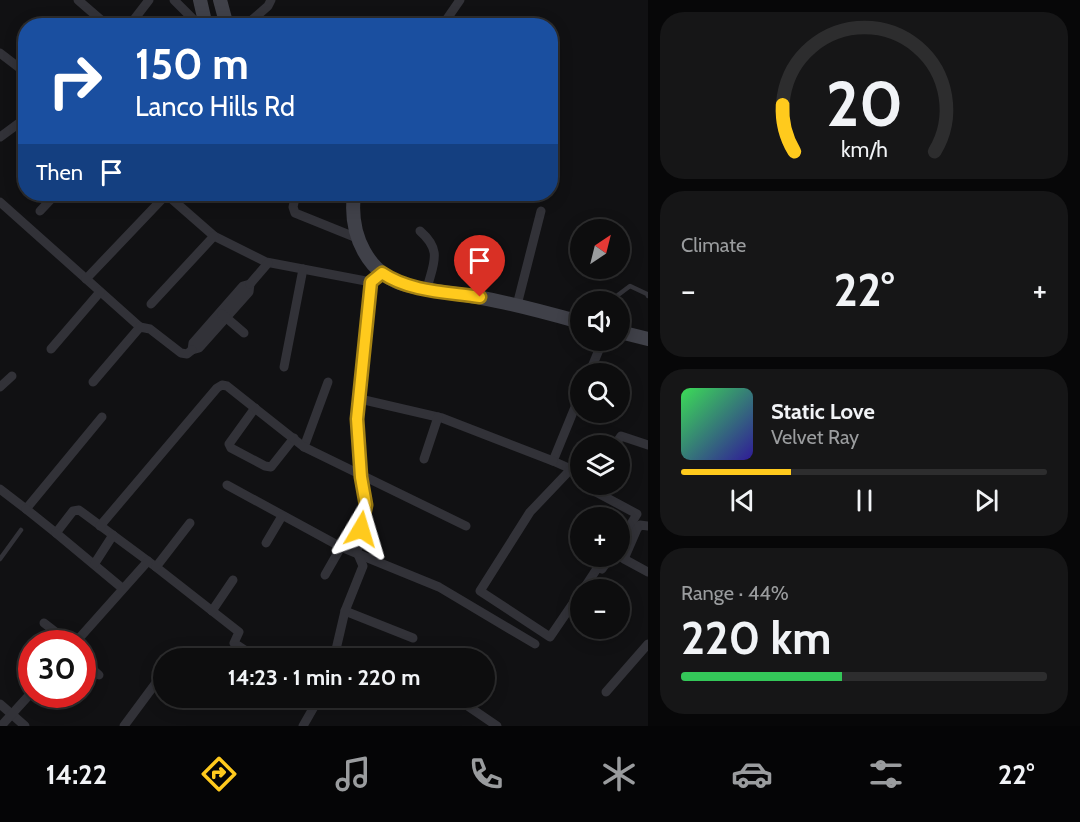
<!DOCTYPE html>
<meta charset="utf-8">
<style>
:root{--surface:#0d0d0e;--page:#161617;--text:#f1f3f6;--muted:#9a9c9e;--line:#2d2d2e;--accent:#ffca1d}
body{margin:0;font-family:Cabin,sans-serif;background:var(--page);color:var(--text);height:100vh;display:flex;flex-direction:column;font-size:22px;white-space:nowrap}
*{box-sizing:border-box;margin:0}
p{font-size:20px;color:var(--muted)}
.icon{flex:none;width:33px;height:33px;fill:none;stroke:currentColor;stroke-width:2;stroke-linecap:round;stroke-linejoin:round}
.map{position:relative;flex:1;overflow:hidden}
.details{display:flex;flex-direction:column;gap:12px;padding:12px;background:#070708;width:432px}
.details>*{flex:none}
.guide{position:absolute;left:18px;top:18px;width:540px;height:183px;border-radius:24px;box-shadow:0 3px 15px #0003,0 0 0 2px var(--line);background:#1a4fa0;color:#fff;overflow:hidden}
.needle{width:39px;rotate:35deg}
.buttons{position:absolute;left:570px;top:219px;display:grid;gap:12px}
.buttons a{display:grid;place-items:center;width:60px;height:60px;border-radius:50%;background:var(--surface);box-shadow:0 3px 15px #0003,0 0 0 2px var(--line);font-size:30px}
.speed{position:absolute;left:18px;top:630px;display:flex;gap:12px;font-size:30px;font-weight:700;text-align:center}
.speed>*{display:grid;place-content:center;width:78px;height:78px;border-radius:50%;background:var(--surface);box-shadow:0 3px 15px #0003,0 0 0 2px var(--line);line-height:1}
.speed .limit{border:9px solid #d22;background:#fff;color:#111}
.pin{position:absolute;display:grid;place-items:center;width:51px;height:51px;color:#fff;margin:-62px -26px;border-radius:50% 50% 50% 0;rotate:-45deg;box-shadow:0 0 6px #0007}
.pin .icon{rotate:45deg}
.me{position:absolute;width:66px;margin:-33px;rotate:7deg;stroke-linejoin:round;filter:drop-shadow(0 0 4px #0008)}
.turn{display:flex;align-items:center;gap:21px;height:126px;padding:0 18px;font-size:27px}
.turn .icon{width:78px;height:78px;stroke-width:2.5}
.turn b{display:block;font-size:42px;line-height:51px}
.then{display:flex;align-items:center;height:57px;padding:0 18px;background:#0003;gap:12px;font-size:22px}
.big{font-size:45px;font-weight:800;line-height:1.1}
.details .tile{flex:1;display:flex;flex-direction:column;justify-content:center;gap:9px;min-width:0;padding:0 21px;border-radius:24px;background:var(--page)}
.details .dial{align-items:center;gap:0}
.dial svg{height:156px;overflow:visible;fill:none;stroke:var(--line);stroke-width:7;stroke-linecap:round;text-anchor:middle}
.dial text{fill:var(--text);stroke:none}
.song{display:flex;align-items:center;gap:18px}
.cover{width:72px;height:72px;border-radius:9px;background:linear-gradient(135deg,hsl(130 70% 55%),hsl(250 70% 35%))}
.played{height:6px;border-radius:3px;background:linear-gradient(90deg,var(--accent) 30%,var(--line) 30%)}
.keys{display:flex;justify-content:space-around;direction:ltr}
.heat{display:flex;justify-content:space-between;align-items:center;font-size:33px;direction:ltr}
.charge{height:9px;border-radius:4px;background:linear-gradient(90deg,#34c759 44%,var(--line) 0)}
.trip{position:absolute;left:153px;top:648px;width:342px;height:60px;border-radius:30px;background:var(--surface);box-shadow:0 3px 15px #0003,0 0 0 2px var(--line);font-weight:800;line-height:60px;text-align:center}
.tabs{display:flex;height:96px;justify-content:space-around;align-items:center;background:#050506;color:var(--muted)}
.tabs .icon{width:42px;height:42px}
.tabs .selected{color:var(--accent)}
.tabs b{font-size:27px;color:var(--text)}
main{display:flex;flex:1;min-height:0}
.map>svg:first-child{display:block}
</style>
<main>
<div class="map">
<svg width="648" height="726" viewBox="0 0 648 726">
<rect width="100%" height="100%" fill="#111113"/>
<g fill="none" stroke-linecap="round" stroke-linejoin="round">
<!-- lane -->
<g stroke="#323238" stroke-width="4.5">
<path d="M615,302L618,295L630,286L647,294L648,296"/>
<path d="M0,559L21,530"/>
</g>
<!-- street -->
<g stroke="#323238" stroke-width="9">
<path d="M78,0L108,26"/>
<path d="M174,0L200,26"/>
<path d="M129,26L149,0"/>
<path d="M245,26L268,6L271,0"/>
<path d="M442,26L460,0"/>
<path d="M0,53L26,73"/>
<path d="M0,137L26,118"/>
<path d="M166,194L214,236L266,262L371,282"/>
<path d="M296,194L293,207L295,213L357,238"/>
<path d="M0,202L140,327"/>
<path d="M40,211L56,194"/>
<path d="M420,231C443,251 433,263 427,289"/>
<path d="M86,279L167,194"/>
<path d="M250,284L249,292L199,348L192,350L193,343L243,286Z"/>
<path d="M250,284L268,263"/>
<path d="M151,304L214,236"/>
<path d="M517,305L541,211"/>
<path d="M222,314L244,333"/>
<path d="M51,349L100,292"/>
<path d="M284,367L303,269"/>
<path d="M589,374L603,340"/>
<path d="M93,382L140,327L150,329L181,353L187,354L192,350"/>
<path d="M0,387L12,376"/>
<path d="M580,395L553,461L580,473"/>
<path d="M360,399L442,418L553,461"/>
<path d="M255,408L229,444L231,448L265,466L271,467L294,438"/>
<path d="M614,446L621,436L648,445"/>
<path d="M304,447L328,382"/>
<path d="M424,459L438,417"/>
<path d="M571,469L530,512L480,591L550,637L580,593"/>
<path d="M581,484L637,514L620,542"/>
<path d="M227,485L341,547L439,587L535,644"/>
<path d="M0,489L26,509L102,417"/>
<path d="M26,509L56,533L73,511L79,510L156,567L239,632L234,643L257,658"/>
<path d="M100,526L217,388L222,385L227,386L304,447L466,526"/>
<path d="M648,526L640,525L637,529L624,559L648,572"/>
<path d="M56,533L122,588"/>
<path d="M266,543L282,516"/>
<path d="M95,563L113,535"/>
<path d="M156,567L190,523"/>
<path d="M325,575L341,547"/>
<path d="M583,590L598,567L602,569L611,556"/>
<path d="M212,611L233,580"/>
<path d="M345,611L413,638"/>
<path d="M44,623L71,644"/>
<path d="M74,644L148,561"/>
<path d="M174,658L178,653"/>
<path d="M334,658L345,611L363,566L357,552L366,505L361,477L357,419L371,282"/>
<path d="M82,660L99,675"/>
<path d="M606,692L648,644"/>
<path d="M456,698L497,726"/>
<path d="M0,704L25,726"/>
<path d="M1,726L32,692"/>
<path d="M124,726L164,672"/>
<path d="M303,726L319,698"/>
</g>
<!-- secondary -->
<g stroke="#404149" stroke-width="14">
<path d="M200,0L206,26"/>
<path d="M220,0L227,26"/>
<path d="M354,194C349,234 367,276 410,286C433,292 458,293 482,298C515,304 548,313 580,322"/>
<path d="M620,332L648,339"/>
</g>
</g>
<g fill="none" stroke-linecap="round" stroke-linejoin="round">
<defs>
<path id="route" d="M361,529L366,505L361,477L357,419L371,282L382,273C410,292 447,292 480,297"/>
</defs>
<!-- route casing -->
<use href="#route" stroke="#a68313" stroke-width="15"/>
<!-- route -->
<use href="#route" stroke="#ffca1d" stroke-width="10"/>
</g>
</svg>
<div class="buttons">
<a><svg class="needle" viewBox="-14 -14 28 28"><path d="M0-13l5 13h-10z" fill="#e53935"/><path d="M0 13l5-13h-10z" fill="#9a9c9e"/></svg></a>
<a><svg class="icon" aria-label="sound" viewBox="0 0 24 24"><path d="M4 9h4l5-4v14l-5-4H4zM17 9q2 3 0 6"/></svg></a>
<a><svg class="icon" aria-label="search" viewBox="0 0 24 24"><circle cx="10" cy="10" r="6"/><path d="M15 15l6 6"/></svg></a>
<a><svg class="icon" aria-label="layers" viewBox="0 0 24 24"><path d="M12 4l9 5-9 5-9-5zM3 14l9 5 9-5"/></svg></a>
<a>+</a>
<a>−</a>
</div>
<div class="speed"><div class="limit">30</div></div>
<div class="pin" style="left:480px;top:297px;background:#d93025"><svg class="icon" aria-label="arrive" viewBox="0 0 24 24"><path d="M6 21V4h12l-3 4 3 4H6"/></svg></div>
<svg class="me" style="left:361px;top:529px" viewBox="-20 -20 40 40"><path d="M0-17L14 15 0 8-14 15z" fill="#ffca1d" stroke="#fff" stroke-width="4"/></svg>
<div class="trip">14:23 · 1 min · 220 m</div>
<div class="guide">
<div class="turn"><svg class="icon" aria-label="right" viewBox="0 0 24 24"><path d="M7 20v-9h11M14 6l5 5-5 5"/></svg><div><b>150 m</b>Lanco Hills Rd</div></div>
<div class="then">Then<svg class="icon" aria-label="arrive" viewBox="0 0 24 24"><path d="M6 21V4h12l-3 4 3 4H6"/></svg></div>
</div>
</div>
<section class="details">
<div class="tile dial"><svg viewBox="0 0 100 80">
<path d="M14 69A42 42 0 1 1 86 69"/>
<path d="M14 69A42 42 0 0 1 8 45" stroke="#ffca1d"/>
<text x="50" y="56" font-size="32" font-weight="700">20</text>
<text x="50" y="72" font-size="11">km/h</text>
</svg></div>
<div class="tile"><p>Climate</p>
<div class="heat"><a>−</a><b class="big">22°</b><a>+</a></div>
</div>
<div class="tile">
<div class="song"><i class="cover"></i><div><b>Static Love</b><p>Velvet Ray</p></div></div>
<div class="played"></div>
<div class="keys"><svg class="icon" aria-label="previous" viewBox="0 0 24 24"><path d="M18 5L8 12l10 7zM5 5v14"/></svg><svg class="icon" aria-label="pause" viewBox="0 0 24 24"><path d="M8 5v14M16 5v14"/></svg><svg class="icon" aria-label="next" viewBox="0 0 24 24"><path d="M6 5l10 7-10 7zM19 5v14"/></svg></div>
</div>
<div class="tile"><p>Range · 44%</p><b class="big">220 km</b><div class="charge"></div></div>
</section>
</main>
<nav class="tabs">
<b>14:22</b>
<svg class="icon selected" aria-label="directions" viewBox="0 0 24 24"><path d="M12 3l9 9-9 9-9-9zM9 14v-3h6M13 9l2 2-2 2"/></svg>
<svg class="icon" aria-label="music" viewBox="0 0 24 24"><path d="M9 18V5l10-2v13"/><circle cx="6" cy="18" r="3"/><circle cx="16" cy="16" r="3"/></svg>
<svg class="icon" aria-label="phone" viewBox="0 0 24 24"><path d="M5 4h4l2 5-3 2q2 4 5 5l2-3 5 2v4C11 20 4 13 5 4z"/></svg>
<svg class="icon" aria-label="climate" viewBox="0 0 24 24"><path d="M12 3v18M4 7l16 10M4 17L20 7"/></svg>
<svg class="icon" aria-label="car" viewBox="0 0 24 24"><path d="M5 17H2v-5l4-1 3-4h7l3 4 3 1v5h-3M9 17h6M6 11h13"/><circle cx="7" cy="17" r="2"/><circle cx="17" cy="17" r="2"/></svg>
<svg class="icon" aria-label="filters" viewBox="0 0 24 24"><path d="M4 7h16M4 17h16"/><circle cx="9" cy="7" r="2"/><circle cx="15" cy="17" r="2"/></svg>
<b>22°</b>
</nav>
